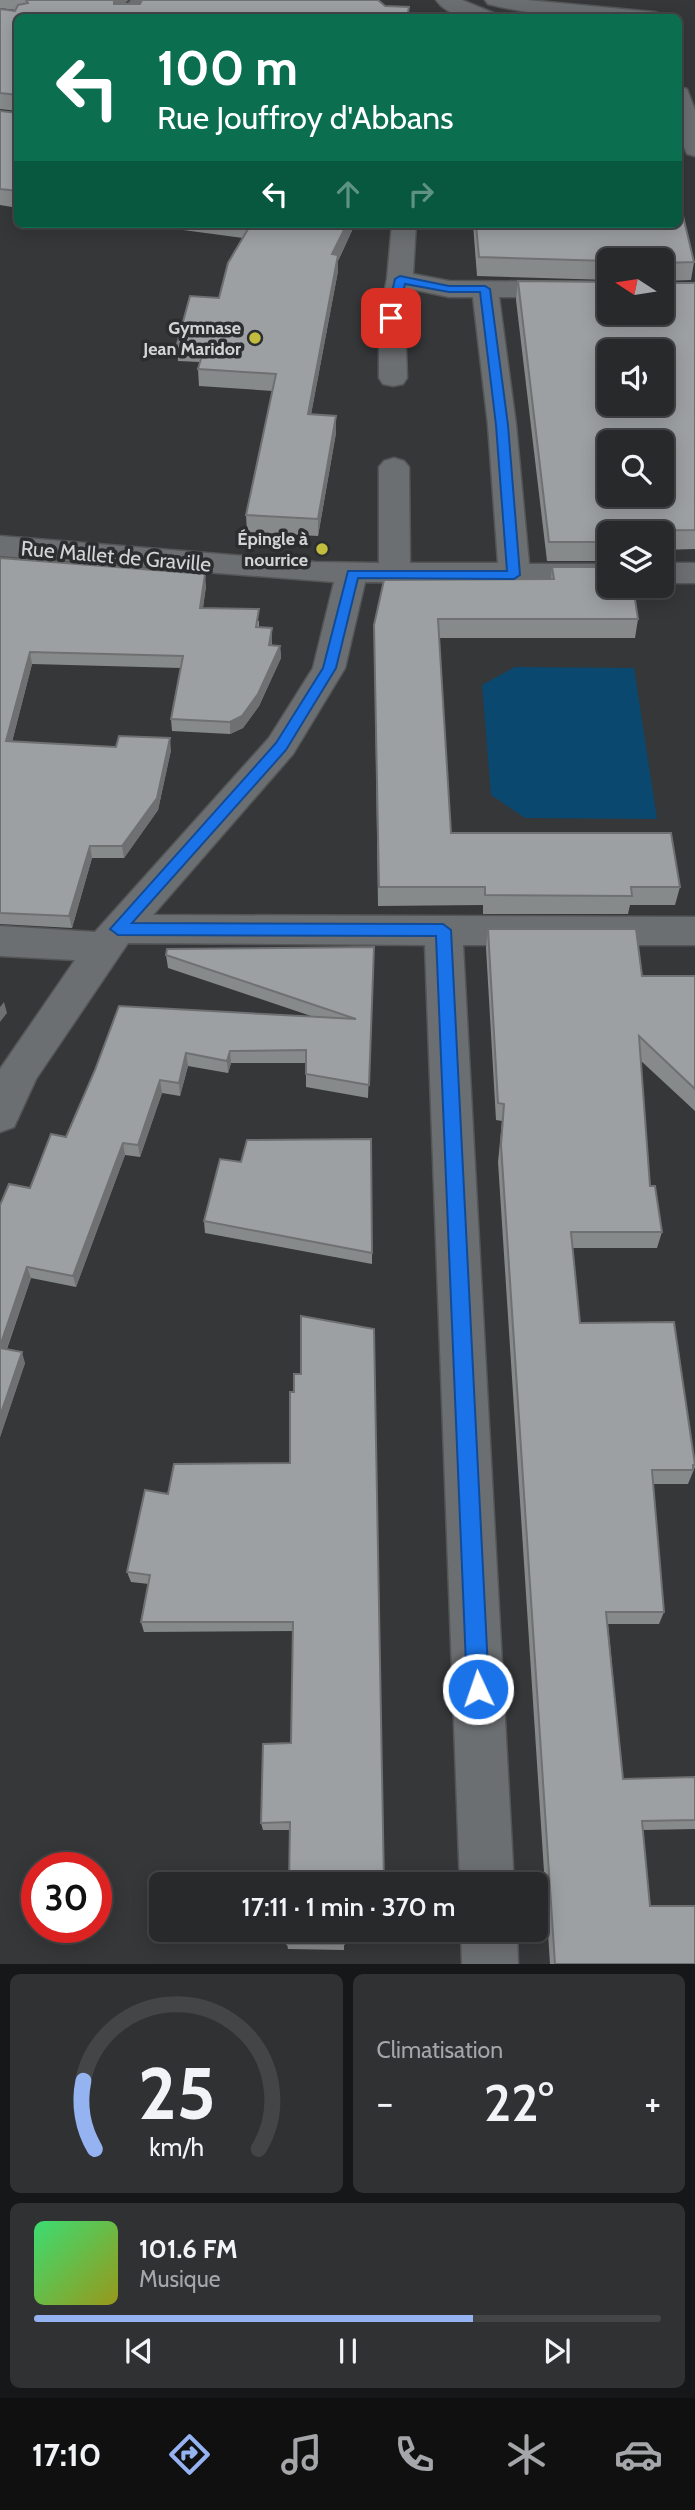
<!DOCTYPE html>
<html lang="fr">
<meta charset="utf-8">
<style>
:root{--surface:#28292b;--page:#303133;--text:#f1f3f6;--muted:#a5a6a9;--line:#444547;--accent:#95b2f1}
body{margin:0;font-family:Cabin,sans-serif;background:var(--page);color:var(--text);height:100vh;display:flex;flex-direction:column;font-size:26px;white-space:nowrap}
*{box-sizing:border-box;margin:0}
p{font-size:23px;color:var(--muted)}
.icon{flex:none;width:38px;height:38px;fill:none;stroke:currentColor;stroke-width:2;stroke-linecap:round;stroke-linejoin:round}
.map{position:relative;height:1964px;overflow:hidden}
.sheet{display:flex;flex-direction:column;gap:10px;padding:10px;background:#161718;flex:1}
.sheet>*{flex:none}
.top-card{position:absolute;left:14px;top:14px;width:668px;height:214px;border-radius:10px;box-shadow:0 4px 18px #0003,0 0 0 2px var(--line);background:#0b6e4f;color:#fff;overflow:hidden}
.needle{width:46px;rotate:282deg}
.fabs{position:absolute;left:597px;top:248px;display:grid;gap:14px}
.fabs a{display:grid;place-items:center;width:77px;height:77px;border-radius:10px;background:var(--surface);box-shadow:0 4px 18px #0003,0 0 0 2px var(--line);font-size:35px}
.speed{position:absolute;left:21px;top:1852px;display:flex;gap:14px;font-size:35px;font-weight:700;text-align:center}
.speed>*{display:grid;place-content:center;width:91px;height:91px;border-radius:50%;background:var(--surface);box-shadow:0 4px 18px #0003,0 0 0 2px var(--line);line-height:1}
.speed .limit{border:10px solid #d22;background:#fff;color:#111}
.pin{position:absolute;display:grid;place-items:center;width:60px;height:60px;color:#fff;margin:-30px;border-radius:14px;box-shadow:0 4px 10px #0006}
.me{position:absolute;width:77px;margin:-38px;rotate:357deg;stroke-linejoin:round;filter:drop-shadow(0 0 5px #0008)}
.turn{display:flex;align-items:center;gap:24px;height:147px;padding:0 28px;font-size:32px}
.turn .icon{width:91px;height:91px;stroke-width:2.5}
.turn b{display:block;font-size:49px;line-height:60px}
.lanes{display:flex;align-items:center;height:66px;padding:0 28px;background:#0003;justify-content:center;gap:35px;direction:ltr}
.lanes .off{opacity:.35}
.big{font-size:52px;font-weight:600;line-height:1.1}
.sheet .card{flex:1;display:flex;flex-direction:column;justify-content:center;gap:10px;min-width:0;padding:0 24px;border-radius:10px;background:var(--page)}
.sheet .dial{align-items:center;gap:0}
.dial svg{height:182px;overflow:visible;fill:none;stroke:var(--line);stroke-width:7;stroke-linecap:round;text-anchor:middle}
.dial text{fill:var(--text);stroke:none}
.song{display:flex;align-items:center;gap:21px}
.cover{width:84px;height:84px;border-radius:10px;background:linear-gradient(135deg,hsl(140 70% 55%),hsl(60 70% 35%))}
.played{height:7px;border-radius:4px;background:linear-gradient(90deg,var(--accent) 70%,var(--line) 70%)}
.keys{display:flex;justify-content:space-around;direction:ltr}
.heat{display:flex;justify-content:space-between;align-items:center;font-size:38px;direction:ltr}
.sheet .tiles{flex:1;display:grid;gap:10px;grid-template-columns:1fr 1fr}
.card:last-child{grid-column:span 2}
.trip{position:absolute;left:149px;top:1872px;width:399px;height:70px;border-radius:10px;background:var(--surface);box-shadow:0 4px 18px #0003,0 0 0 2px var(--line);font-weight:600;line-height:70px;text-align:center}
.menu{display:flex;height:112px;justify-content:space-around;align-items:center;background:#101011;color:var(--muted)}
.menu .icon{width:49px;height:49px}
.menu .active{color:var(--accent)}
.menu b{font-size:32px;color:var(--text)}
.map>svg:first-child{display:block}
</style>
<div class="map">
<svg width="695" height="1964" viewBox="0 0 695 1964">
<rect width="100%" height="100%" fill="#353739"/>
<!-- green -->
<path fill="#0b486f" d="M515,667L634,668L657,819L525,818L491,795L482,685Z"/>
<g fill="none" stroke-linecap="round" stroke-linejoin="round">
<defs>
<g id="minor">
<path d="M131,0H152L139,18H117Z"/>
<path d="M392,224H416L413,274L449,281L609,282V298L499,297L516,425L529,564H609V584L365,582L345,668L293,754L153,915L695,917V945H463L514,1885H460L425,945L128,943L36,1079L14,1127L0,1132V1069L75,960L0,956V926L95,932L269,738L313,668L334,582L0,556V536L316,562L379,563V467L384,461L394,458L404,461L409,467L410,563H498L488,425L473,297H449L411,289L405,318L407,378L403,384L393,386L383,384L379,378V318L387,279Z"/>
<rect x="662" y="563" width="33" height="20"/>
<path d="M461,1930H517L518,1964H462Z"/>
</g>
<g id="tertiary">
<path d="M436,0H462L496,14L499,18C477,18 450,20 436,0Z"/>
<path d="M485,0H527L654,12L661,14L664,18C604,18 546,19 488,4Z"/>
<path d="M679,87L687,89L695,110V156L687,154L679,134Z"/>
</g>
</defs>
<!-- minor casing -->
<use href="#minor" stroke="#535556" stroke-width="3"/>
<!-- tertiary casing -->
<use href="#tertiary" stroke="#535556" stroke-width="3"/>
<!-- minor -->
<use href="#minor" fill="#6c6f71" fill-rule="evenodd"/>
<!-- tertiary -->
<use href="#tertiary" fill="#6c6f71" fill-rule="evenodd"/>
</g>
<!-- wall -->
<g fill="#878a8b">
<path d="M0,0H128L124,4L378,0L18,18V208L0,205V111L17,113V111L0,109V9L15,11L16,10L0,8Z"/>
<path d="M138,224H355L338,261V271L311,414L336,416V433L318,536L247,532L246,515L273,391L199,386L198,369L200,362L178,361L177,344L219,298L243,238Z"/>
<path d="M473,224H679L694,262L691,280L663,281L665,283H695V549L662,550V534H609V561H547L516,300L518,281L609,313L662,261H609V280L477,276Z"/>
<path d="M0,558L206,586L203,608L259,621V627L272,640V645L280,646L281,658L259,706L243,728L230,734L172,731L171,719L181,668L32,664L12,742L171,750L158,810L124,858H92L72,928L0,924Z"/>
<path d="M552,567L638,619L635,638H439L451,833L680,887L675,905H630L628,914H483V905L378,906L374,625L551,579Z"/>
<path d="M488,929L642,976H695V1111L640,1060L650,1186L662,1232L657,1248H573L580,1323L695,1461V1467L688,1484H653L664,1612L659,1624H608L623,1779L695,1777V1829L643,1830L650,1906L695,1964H550L498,1162L502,1121L496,1120L486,948Z"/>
<path d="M374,947L368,1098L306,1087V1063H231L228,1073L188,1066L180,1096L162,1093L140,1157L125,1155L76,1287L31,1278L7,1349L25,1363L0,1437V1205L30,1188L66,1137L95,1070L311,1016L168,968L166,955Z"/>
<path d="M204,1221L372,1253V1264L205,1233Z"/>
<path d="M374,1329L290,1830H263L261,1823L291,1743L293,1631L144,1632L141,1622L149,1584L131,1582L127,1572L168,1494L290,1463L294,1392L301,1374Z"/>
<path d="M344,1930V1950L288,1949L287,1944Z"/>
</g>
<!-- shaded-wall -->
<g fill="#6e7071">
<path d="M114,0H128L115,16L113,1Z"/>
<path d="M347,224H355L338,261V271L308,431V414L332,254Z"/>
<path d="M336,416V433L318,536V519Z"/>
<path d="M205,574L206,586L201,620L200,608Z"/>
<path d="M272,628V640L270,657L269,645Z"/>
<path d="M280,646L281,658L259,706L243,728L230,734V722Z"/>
<path d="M30,652L32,664L9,753L6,741Z"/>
<path d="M170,738L171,750L158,810L124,858L122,846Z"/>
<path d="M90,846L92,858L72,928L69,916Z"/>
<path d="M4,1002L7,1013L0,1022V1007Z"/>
<path d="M230,1051L231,1063L228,1073L227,1061Z"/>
<path d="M186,1053L188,1066L180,1096L179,1083Z"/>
<path d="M160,1080L162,1093L140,1157L138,1145Z"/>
<path d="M123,1143L125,1155L76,1287L73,1276Z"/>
<path d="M27,1267L31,1278L3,1359L0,1346Z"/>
<path d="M22,1352L25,1363L0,1437V1416Z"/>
</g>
<!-- building -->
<g fill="#9da0a2" stroke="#6e7071" stroke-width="2" fill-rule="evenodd">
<path d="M26,0H114V4H140L142,0H378L385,6L409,7L407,18H18V95L0,93V9L15,11L18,5L28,3Z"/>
<path d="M18,98V191L0,189V111L17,113Z"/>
<path d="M679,199L694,262L663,263L662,280L665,283H695V530L624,531V534H609V542H549L518,281L609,282V313H662V261H609L479,257L476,224H679ZM609,352H662V404H609ZM609,443H662V495H609Z"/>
<path d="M251,224H347L332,254L338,255L308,414L336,416L318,519L246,515L276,374L198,369L205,345L177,344L190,296L219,298L228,263Z"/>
<path d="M0,558L205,574L200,608L259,609L256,627L272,628L269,645L280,646L258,694L242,716L230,722L171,719L183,656L30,652L6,741L116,747L119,736L170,738L157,798L122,846H90L69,916L0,913Z"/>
<path d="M552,567H609V586H633L638,619H438L451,833H671L680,887H631L632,896L485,895V887H379L374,625L384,580L554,579Z"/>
<path d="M488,929H636L642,976H695V1089L639,1036L650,1186H655L662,1232H571L580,1323L674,1322L695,1465H693V1470H652L664,1612H606L623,1779L695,1777V1820L642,1821L650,1906H695V1964H555L501,1145L504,1104L498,1103Z"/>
<path d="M374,947L369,1085L306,1074V1050L230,1051L227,1061L186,1053L179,1083L160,1080L138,1145L123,1143L73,1276L27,1267L0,1346V1205L9,1184L30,1188L51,1134L66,1137L95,1070L119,1006L356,1019L166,955L167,949Z"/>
<path d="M371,1139L372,1253L204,1221L220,1159L241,1162L247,1140Z"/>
<path d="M301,1316L374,1329L384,1885H289L290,1822L261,1823L263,1744L291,1743L293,1622H141L150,1575L127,1572L145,1490L168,1494L174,1464L290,1463V1392H294V1374H301Z"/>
<path d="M0,1348L22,1352L0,1416Z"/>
<rect x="287" y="1930" width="57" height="14"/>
</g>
<!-- route -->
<path fill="#1a73e8" stroke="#114b97" stroke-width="2" d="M400,276L449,286H485L490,289L508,425L520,575L514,579L358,578L336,668L286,750L132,923L443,924L451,930L489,1689L485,1697L478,1700L470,1697L467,1689L436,936L118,935L110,929L276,743L323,668L348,571H507L496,425L480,292H449L405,284L397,318L391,321L386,318L395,279Z"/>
<!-- markers -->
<g fill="#c2bd3f" stroke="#2b2d2f" stroke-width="2.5">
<circle cx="255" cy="338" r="7"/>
<circle cx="322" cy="549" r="7"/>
</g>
<g text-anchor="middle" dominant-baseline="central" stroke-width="7" stroke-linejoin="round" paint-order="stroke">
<!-- far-poi labels -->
<g font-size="18" font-weight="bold" fill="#d2d4d5" stroke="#2b2d2f" text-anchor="end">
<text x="241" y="328">Gymnase<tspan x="241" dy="21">Jean Maridor</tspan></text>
<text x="308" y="539">Épingle à<tspan x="308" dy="21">nourrice</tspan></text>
</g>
<!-- street labels -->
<g font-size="21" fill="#d2d4d5" stroke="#2b2d2f">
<text transform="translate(116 556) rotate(5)">Rue Mallet de Graville</text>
</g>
</g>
</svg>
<div class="fabs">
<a><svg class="needle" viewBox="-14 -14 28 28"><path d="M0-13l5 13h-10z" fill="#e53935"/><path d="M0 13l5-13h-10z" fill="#a5a6a9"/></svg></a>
<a><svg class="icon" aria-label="sound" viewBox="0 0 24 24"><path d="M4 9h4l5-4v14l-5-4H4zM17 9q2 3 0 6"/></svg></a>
<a><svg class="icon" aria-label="search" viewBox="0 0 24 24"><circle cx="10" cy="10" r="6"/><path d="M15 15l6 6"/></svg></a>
<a><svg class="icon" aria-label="layers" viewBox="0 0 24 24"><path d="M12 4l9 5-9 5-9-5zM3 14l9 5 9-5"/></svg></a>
</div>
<div class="speed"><div class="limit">30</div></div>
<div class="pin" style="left:391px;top:318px;background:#d93025"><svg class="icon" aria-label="arrive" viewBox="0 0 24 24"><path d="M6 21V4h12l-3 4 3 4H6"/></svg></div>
<svg class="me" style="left:478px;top:1689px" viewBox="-20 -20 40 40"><circle r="17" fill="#1a73e8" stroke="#fff" stroke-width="3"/><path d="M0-11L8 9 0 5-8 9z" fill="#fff"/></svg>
<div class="trip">17:11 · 1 min · 370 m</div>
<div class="top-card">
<div class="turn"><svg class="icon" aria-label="left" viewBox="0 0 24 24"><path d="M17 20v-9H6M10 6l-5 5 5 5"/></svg><div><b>100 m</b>Rue Jouffroy d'Abbans</div></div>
<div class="lanes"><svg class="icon" aria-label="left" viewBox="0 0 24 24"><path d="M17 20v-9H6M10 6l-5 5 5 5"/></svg><svg class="icon off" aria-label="ahead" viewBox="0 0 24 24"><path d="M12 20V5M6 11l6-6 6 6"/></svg><svg class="icon off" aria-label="right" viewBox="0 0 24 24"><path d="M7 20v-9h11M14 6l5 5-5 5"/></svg></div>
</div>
</div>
<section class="sheet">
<div class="tiles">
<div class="card dial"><svg viewBox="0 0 100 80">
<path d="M14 69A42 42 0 1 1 86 69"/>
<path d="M14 69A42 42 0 0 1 9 39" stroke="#95b2f1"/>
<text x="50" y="56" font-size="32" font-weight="700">25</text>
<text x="50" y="72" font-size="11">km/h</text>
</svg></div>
<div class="card"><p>Climatisation</p>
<div class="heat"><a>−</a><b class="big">22°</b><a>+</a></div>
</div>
<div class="card">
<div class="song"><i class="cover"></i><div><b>101.6 FM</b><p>Musique</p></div></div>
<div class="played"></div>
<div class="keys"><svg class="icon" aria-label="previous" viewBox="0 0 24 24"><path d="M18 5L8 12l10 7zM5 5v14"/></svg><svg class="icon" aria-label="pause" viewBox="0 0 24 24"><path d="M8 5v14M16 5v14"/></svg><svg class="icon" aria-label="next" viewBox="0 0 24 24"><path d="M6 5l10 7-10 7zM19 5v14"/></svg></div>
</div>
</div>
</section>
<nav class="menu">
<b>17:10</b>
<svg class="icon active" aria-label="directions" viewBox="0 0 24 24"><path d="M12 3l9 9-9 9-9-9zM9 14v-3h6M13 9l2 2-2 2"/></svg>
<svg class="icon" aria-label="music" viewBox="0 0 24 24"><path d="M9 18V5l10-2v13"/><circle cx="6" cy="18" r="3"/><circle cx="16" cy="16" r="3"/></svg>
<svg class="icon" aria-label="phone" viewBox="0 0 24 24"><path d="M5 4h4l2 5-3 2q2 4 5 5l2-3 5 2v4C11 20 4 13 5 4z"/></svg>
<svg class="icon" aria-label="climate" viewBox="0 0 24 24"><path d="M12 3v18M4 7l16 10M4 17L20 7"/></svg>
<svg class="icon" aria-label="car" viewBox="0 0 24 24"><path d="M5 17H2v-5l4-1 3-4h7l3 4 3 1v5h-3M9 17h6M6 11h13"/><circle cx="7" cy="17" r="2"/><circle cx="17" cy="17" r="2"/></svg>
</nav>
